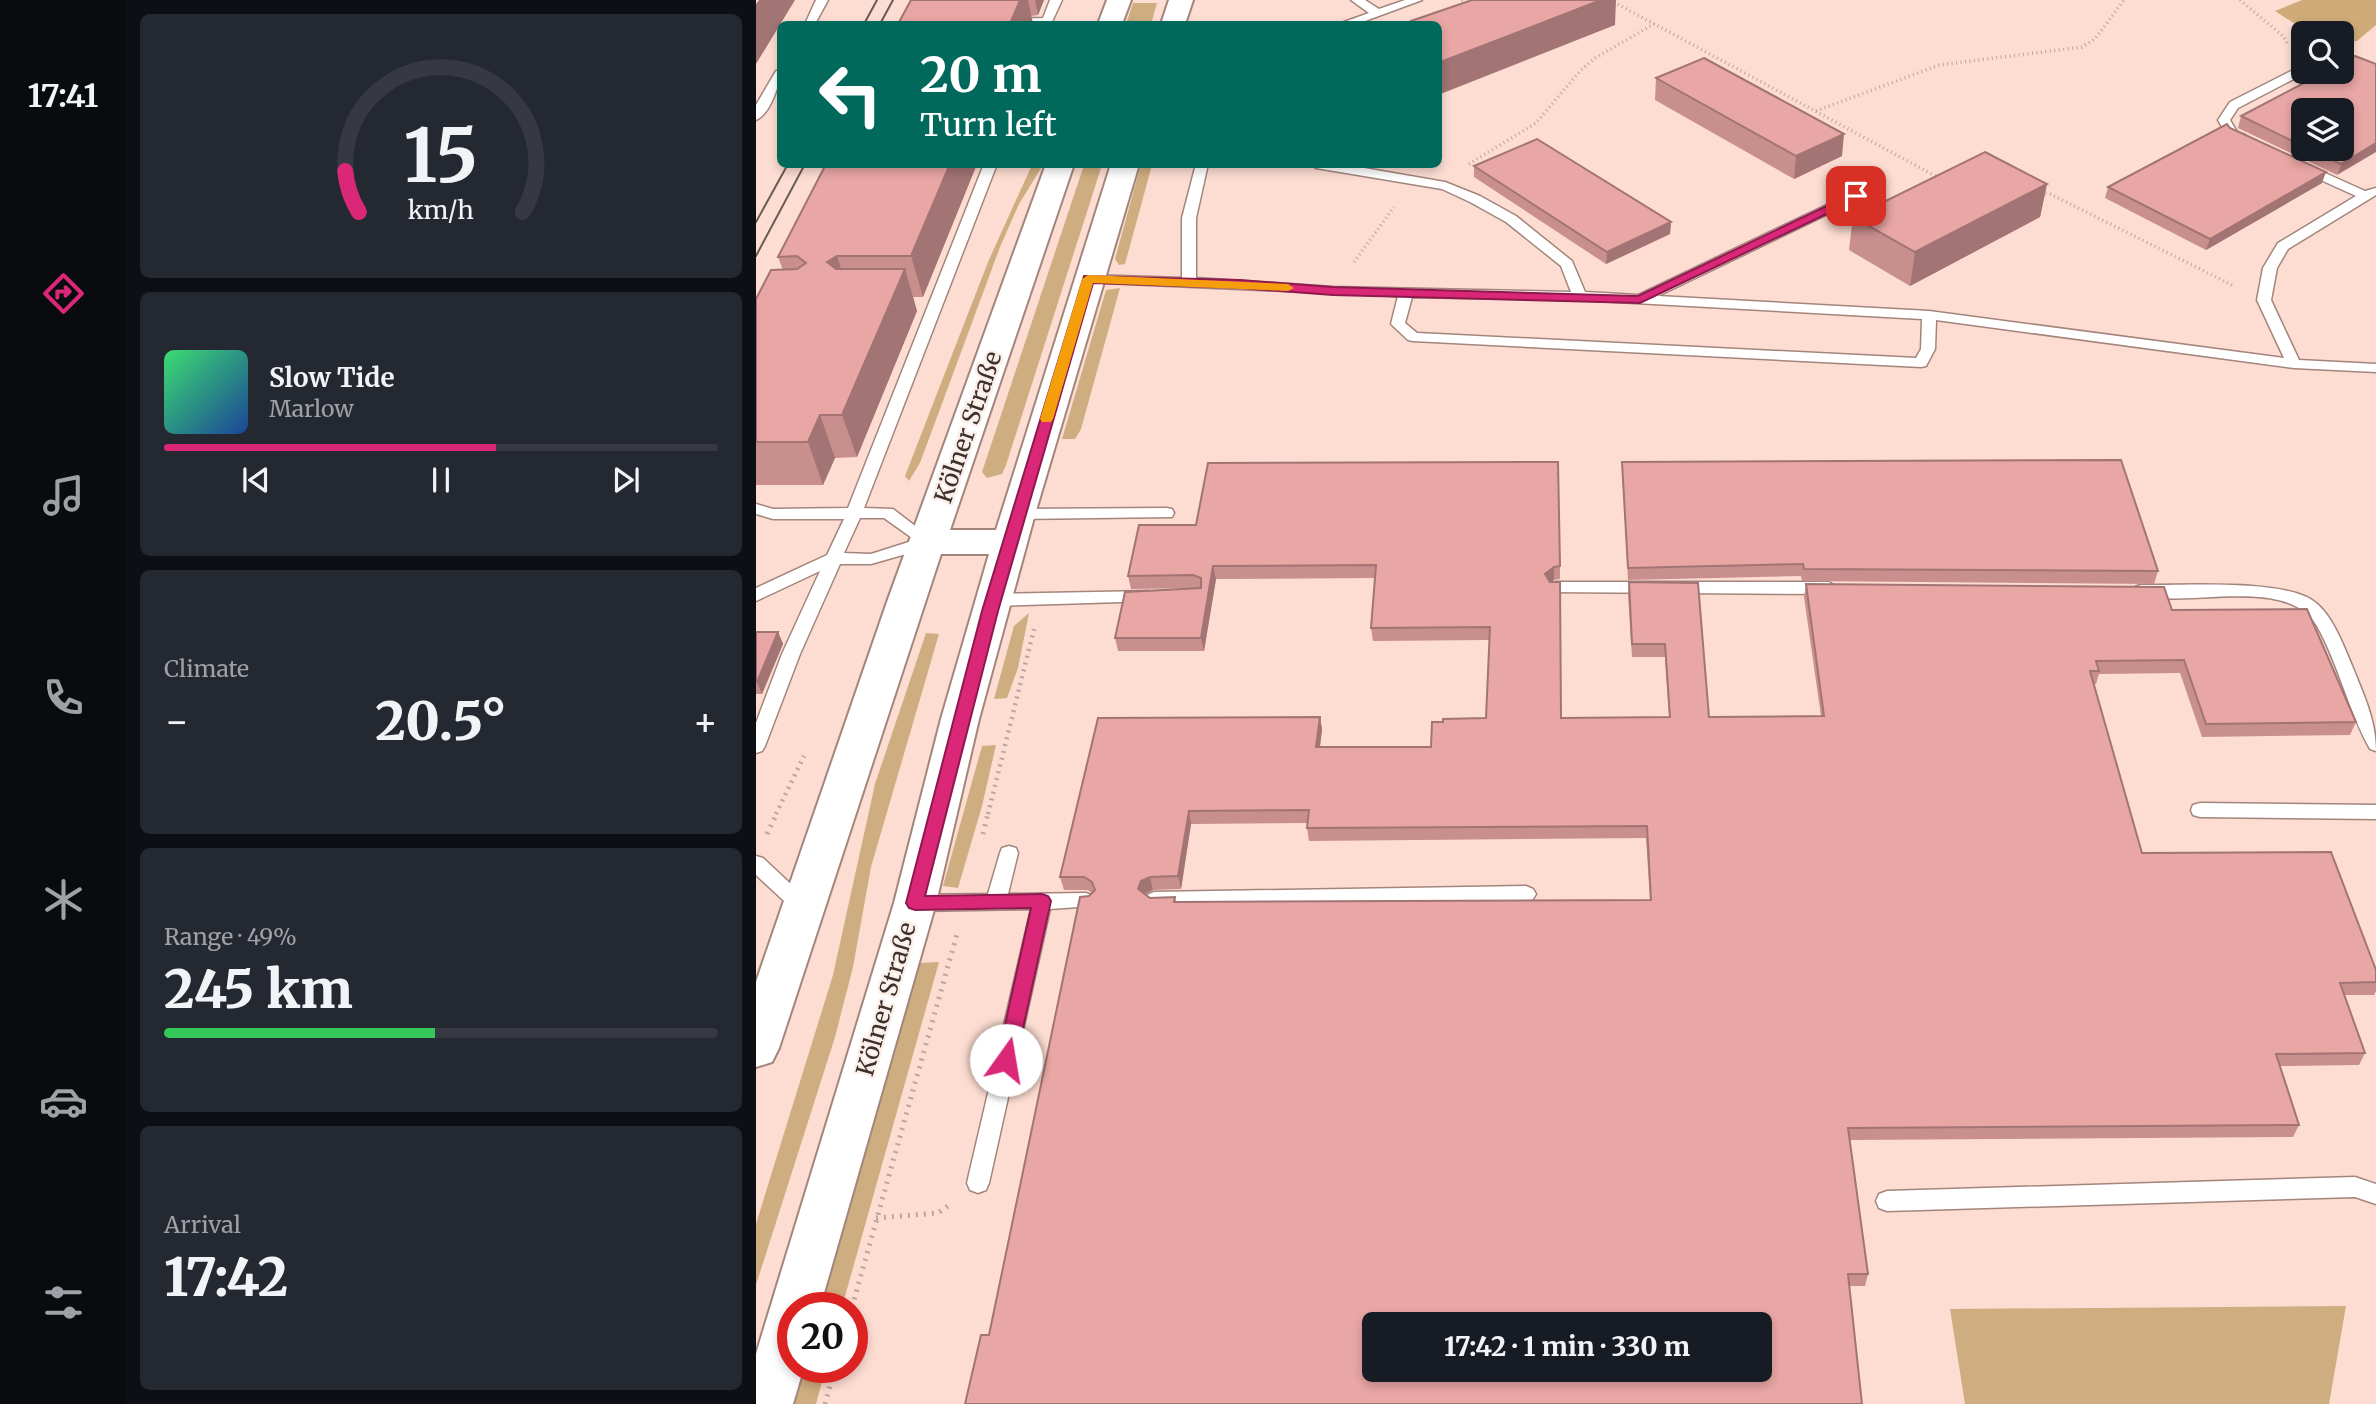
<!DOCTYPE html>
<meta charset="utf-8">
<style>
:root{--surface:#171b24;--page:#242831;--text:#f1f3f6;--muted:#9ea1a6;--line:#363941;--accent:#db2777}
body{margin:0;font-family:Merriweather,serif;background:var(--page);color:var(--text);height:100vh;display:flex;flex-direction:column;font-size:26px;white-space:nowrap}
*{box-sizing:border-box;margin:0}
p{font-size:23px;color:var(--muted)}
.icon{flex:none;width:38px;height:38px;fill:none;stroke:currentColor;stroke-width:2;stroke-linecap:round;stroke-linejoin:round}
.map{position:relative;flex:1;overflow:hidden}
.panel{display:flex;flex-direction:column;gap:14px;padding:14px;background:#0d0f14;width:630px}
.panel>*{flex:none}
.banner{position:absolute;left:21px;top:21px;width:665px;height:147px;border-radius:10px;box-shadow:0 4px 10px #0003;background:#00695c;color:#fff;overflow:hidden}
.controls{position:absolute;left:1535px;top:21px;display:grid;gap:14px}
.controls a{display:grid;place-items:center;width:63px;height:63px;border-radius:10px;background:var(--surface);box-shadow:0 4px 10px #0003;font-size:35px}
.speed{position:absolute;left:21px;top:1292px;display:flex;gap:14px;font-size:35px;font-weight:700;text-align:center}
.speed>*{display:grid;place-content:center;width:91px;height:91px;border-radius:50%;background:var(--surface);box-shadow:0 4px 10px #0003;line-height:1}
.speed .limit{border:10px solid #d22;background:#fff;color:#111}
.pin{position:absolute;display:grid;place-items:center;width:60px;height:60px;color:#fff;margin:-30px;border-radius:14px;box-shadow:0 4px 10px #0006}
.me{position:absolute;width:77px;margin:-38px;rotate:13deg;stroke-linejoin:round;filter:drop-shadow(0 0 5px #0008)}
.turn{display:flex;align-items:center;gap:24px;height:147px;padding:0 28px;font-size:32px}
.turn .icon{width:91px;height:91px;stroke-width:2.5}
.turn b{display:block;font-size:49px;line-height:60px}
.big{font-size:52px;font-weight:800;line-height:1.1}
.panel .widget{flex:1;display:flex;flex-direction:column;justify-content:center;gap:10px;min-width:0;padding:0 24px;border-radius:10px;background:var(--page)}
.panel .dial{align-items:center;gap:0}
.dial svg{height:182px;overflow:visible;fill:none;stroke:var(--line);stroke-width:7;stroke-linecap:round;text-anchor:middle}
.dial text{fill:var(--text);stroke:none}
.song{display:flex;align-items:center;gap:21px}
.cover{width:84px;height:84px;border-radius:10px;background:linear-gradient(135deg,hsl(140 70% 55%),hsl(220 70% 35%))}
.played{height:7px;border-radius:4px;background:linear-gradient(90deg,var(--accent) 60%,var(--line) 60%)}
.keys{display:flex;justify-content:space-around;direction:ltr}
.heat{display:flex;justify-content:space-between;align-items:center;font-size:38px;direction:ltr}
.charge{height:10px;border-radius:5px;background:linear-gradient(90deg,#34c759 49%,var(--line) 0)}
.trip{position:absolute;left:606px;top:1312px;width:410px;height:70px;border-radius:10px;background:var(--surface);box-shadow:0 4px 10px #0003;font-weight:800;line-height:70px;text-align:center}
main{display:flex;flex:1;min-height:0}
.dock{display:flex;flex-direction:column;width:126px;justify-content:space-around;align-items:center;background:#090b0e;color:var(--muted)}
.dock .icon{width:49px;height:49px}
.dock .selected{color:var(--accent)}
.dock b{font-size:32px;color:var(--text)}
.map>svg:first-child{display:block}
</style>
<main>
<nav class="dock">
<b>17:41</b>
<svg class="icon selected" aria-label="directions" viewBox="0 0 24 24"><path d="M12 3l9 9-9 9-9-9zM9 14v-3h6M13 9l2 2-2 2"/></svg>
<svg class="icon" aria-label="music" viewBox="0 0 24 24"><path d="M9 18V5l10-2v13"/><circle cx="6" cy="18" r="3"/><circle cx="16" cy="16" r="3"/></svg>
<svg class="icon" aria-label="phone" viewBox="0 0 24 24"><path d="M5 4h4l2 5-3 2q2 4 5 5l2-3 5 2v4C11 20 4 13 5 4z"/></svg>
<svg class="icon" aria-label="climate" viewBox="0 0 24 24"><path d="M12 3v18M4 7l16 10M4 17L20 7"/></svg>
<svg class="icon" aria-label="car" viewBox="0 0 24 24"><path d="M5 17H2v-5l4-1 3-4h7l3 4 3 1v5h-3M9 17h6M6 11h13"/><circle cx="7" cy="17" r="2"/><circle cx="17" cy="17" r="2"/></svg>
<svg class="icon" aria-label="filters" viewBox="0 0 24 24"><path d="M4 7h16M4 17h16"/><circle cx="9" cy="7" r="2"/><circle cx="15" cy="17" r="2"/></svg>
</nav>
<section class="panel">
<div class="widget dial"><svg viewBox="0 0 100 80">
<path d="M14 69A42 42 0 1 1 86 69"/>
<path d="M14 69A42 42 0 0 1 8 51" stroke="#db2777"/>
<text x="50" y="56" font-size="32" font-weight="700">15</text>
<text x="50" y="72" font-size="11">km/h</text>
</svg></div>
<div class="widget">
<div class="song"><i class="cover"></i><div><b>Slow Tide</b><p>Marlow</p></div></div>
<div class="played"></div>
<div class="keys"><svg class="icon" aria-label="previous" viewBox="0 0 24 24"><path d="M18 5L8 12l10 7zM5 5v14"/></svg><svg class="icon" aria-label="pause" viewBox="0 0 24 24"><path d="M8 5v14M16 5v14"/></svg><svg class="icon" aria-label="next" viewBox="0 0 24 24"><path d="M6 5l10 7-10 7zM19 5v14"/></svg></div>
</div>
<div class="widget"><p>Climate</p>
<div class="heat"><a>−</a><b class="big">20.5°</b><a>+</a></div>
</div>
<div class="widget"><p>Range · 49%</p><b class="big">245 km</b><div class="charge"></div></div>
<div class="widget"><p>Arrival</p><b class="big">17:42</b></div>
</section>
<div class="map">
<svg width="1620" height="1404" viewBox="0 0 1620 1404">
<rect width="100%" height="100%" fill="#fdddd2"/>
<!-- green -->
<g fill="#cead80">
<path d="M377,3H401L395,24H370Z"/>
<path d="M385,164L396,165L369,264L363,265L359,259Z"/>
<path d="M276,165H287L263,204L244,247L164,463L153,481L149,476L232,262Z"/>
<path d="M328,165H346L250,465L246,474L231,478L226,472Z"/>
<path d="M364,288L325,429L319,439H306L350,290Z"/>
<path d="M273,613L262,668L251,698L238,699L258,626Z"/>
<path d="M170,633L183,634L115,867L97,967L79,1037L0,1285V1224L77,975L119,784Z"/>
<path d="M240,745L226,806L202,888L187,886L226,746Z"/>
<path d="M183,962L86,1307H64L164,963Z"/>
<path d="M1590,1306L1573,1404H1209L1194,1309Z"/>
<path d="M47,1367H70L60,1404H37Z"/>
</g>
<!-- forest -->
<path fill="#d0ab79" d="M1546,0H1620V25L1601,41L1586,43V33H1553L1519,11Z"/>
<g fill="none" stroke-linecap="round" stroke-linejoin="round">
<defs>
<g id="service">
<path d="M60,0H72L59,24H49Z"/>
<path d="M294,0H306L295,24H249L247,22L253,19L287,18Z"/>
<path d="M595,0H609L623,9L649,0H666L601,24H587L588,22L613,13Z"/>
<path d="M1547,65V72H1551L1482,108L1474,120L1481,132L1489,135V141L1472,137L1462,120L1474,102Z"/>
<path d="M20,71H24C24,85 14,114 0,120V105Z"/>
<path d="M228,164H241L108,508L137,509L180,542L178,546L115,564H84L44,654L9,746L6,751L0,753V723L26,654L64,571L0,601V588L71,555L88,519H17L0,514V504L17,509L92,508ZM104,518H128L159,540L115,554L88,553Z"/>
<path d="M440,164H452L440,218V278L577,287L815,292L805,266L750,222L714,202L686,189L560,168L554,164H585L689,182L724,196L760,216L816,261L829,292L882,295L1123,180L1128,181V187L902,296L1173,311L1528,358L1501,300L1507,268L1522,243L1600,196L1545,171L1543,168L1549,164L1609,191L1620,188V195L1532,249L1521,268L1515,300L1543,360L1620,364V372L1538,368L1180,320L1179,349L1170,366L1165,367L657,341L652,340L635,324L642,296L327,282L325,279L332,275L426,278V218ZM656,297L824,300L1166,319L1165,349L1160,358L661,333L649,323Z"/>
<path d="M410,508L416,509L418,513L416,517L262,519L254,514L262,509Z"/>
<path d="M800,582H1073L1081,588L1073,594L794,592L792,588Z"/>
<path d="M1385,585C1425,586 1532,578 1560,603C1578,618 1588,647 1597,668C1608,696 1620,720 1620,751L1614,749C1592,710 1583,665 1561,626C1531,574 1429,609 1379,595L1377,591L1379,587Z"/>
<path d="M392,591L398,593L400,597L398,601L238,606L230,600L238,594Z"/>
<path d="M1444,803L1620,805V819L1444,817L1437,815L1435,810L1437,805Z"/>
<path d="M253,846L260,848L262,853L252,894L330,893L337,896L340,901L337,906L294,909L233,1183L230,1190L222,1193L214,1190L211,1183L275,909L159,911L152,908L149,903L152,898L159,895L232,894L244,853L246,848Z"/>
<path d="M0,856L7,858L55,903L58,908L55,913L48,916L41,913L0,875Z"/>
<path d="M770,886L777,889L780,894L777,899L770,902L398,908L391,905L388,900L391,895L398,892Z"/>
<path d="M1599,1177L1620,1184V1204L1599,1197L1131,1211L1123,1208L1120,1201L1123,1194L1131,1191Z"/>
</g>
<g id="secondary">
<path d="M351,0H375L366,24H342Z"/>
<path d="M413,0H437L429,24H405Z"/>
<path d="M290,164H318L194,530H240L355,164H383L279,514L223,719L180,903L64,1307H37V1367H48L37,1404H0V1354L138,903L185,719L233,554H185L23,1048L16,1062L0,1067V982L131,602Z"/>
</g>
</defs>
<!-- service casing -->
<use href="#service" stroke="#a3857c" stroke-width="3"/>
<!-- secondary casing -->
<use href="#secondary" stroke="#a3857c" stroke-width="4"/>
<!-- path-far2 -->
<g stroke="#bea49c" stroke-width="3.5" stroke-dasharray="1 3.5" stroke-linecap="butt">
<path d="M706,0L715,5"/>
<path d="M854,0L1183,178"/>
<path d="M1484,0L1527,36L1532,44"/>
<path d="M1060,111L1183,65L1326,47L1339,39L1368,0"/>
<path d="M713,164L780,123L824,71L839,58L898,24"/>
<path d="M1285,193L1294,194L1478,286"/>
<path d="M598,262L638,207"/>
</g>
<!-- path-far1 -->
<g stroke="#bea49c" stroke-width="4.5" stroke-dasharray="2 5" stroke-linecap="butt">
<path d="M20,814L48,756"/>
<path d="M232,814L278,629"/>
</g>
<!-- path -->
<g stroke="#bea49c" stroke-width="5" stroke-dasharray="2 6" stroke-linecap="butt">
<path d="M11,834L21,813"/>
<path d="M227,834L232,813"/>
<path d="M120,1218L182,1213L196,1203"/>
<path d="M96,1307L201,934"/>
<path d="M69,1404L79,1367"/>
</g>
<!-- service -->
<use href="#service" fill="#fff" fill-rule="evenodd"/>
<!-- secondary -->
<use href="#secondary" fill="#fff" fill-rule="evenodd"/>
<!-- tram -->
<g stroke="#6c5b55" stroke-width="2">
<path d="M108,24L121,0"/>
<path d="M124,24L137,0"/>
<path d="M0,222L32,164"/>
<path d="M0,256L49,164"/>
</g>
</g>
<!-- wall -->
<g fill="#c88f8d" fill-rule="evenodd">
<path d="M155,0H288L282,15L275,16L277,24H142Z"/>
<path d="M1620,64L1581,175L1482,128L1485,116ZM1547,110L1586,149H1547Z"/>
<path d="M900,78L1086,156L1038,179L899,100Z"/>
<path d="M70,164H221L167,297H157L161,311L101,457L79,458L67,485H0V299L27,270L22,257Z"/>
<path d="M718,166L915,222L914,234L850,264L718,177Z"/>
<path d="M1566,183L1450,250L1349,198L1352,187Z"/>
<path d="M1291,184L1284,217L1154,286L1093,250L1097,217Z"/>
<path d="M866,462L1402,571L1398,584L1046,581L1045,576L872,580Z"/>
<path d="M383,525L804,566V579L798,580L796,582L805,718L913,717L909,657H876L872,595L873,582L953,717L1065,716L1048,597L1050,584L1416,610L1600,722L1594,735L1446,737L1424,673L1343,674L1340,684H1338L1386,853L1620,970V991L1618,995H1589L1609,1053L1603,1065L1524,1066L1543,1125L1537,1137L1094,1140L1112,1274L1109,1286H1093L233,1335L333,896L336,893L332,890H308L304,877L564,717L566,730L564,747H675L687,722L730,718L733,640L617,641L615,628L619,578L460,579L448,651H362L359,638L442,588L375,589L372,576ZM552,823L551,828L553,841L890,838L894,900L420,902L419,897L394,898L389,894L397,890L425,889L435,824Z"/>
<path d="M0,632H22L27,644L6,694H0Z"/>
</g>
<!-- shaded-wall -->
<g fill="#a27473">
<path d="M3,0H39L0,64V4Z"/>
<path d="M264,0H272L277,24H254Z"/>
<path d="M279,0H288L282,15Z"/>
<path d="M845,0H860L859,25L682,95V63Z"/>
<path d="M1088,134L1086,156L1038,179L1040,156Z"/>
<path d="M1620,143V152L1581,175L1585,164Z"/>
<path d="M194,164H221L167,297L155,256Z"/>
<path d="M1570,172L1566,183L1450,250L1454,239Z"/>
<path d="M1291,184L1284,217L1154,286L1159,252Z"/>
<path d="M915,222L914,234L850,264L851,252Z"/>
<path d="M81,256L94,297L71,262Z"/>
<path d="M149,269L161,311L101,457L86,415Z"/>
<path d="M64,415L79,458L67,485L52,442Z"/>
<path d="M457,566L460,579L448,651L445,638Z"/>
<path d="M798,567V580L789,587V574Z"/>
<path d="M22,632L27,644L6,694L1,682Z"/>
<path d="M564,717L566,730L562,760L560,747Z"/>
<path d="M433,811L435,824L425,889L422,876Z"/>
<path d="M394,877L397,890L389,894L382,889L385,881Z"/>
</g>
<!-- building -->
<g fill="#e8a6a4" stroke="#a27473" stroke-width="2" fill-rule="evenodd">
<path d="M155,0H264L254,24H142Z"/>
<path d="M716,0H845L682,63V24H652L657,23L655,21Z"/>
<path d="M1599,56L1620,64V143L1585,164L1553,149H1586V110H1547V146L1485,116L1569,72H1586V63Z"/>
<path d="M948,58L1088,134L1040,156L900,78Z"/>
<path d="M1471,124L1474,128L1570,172L1454,239L1352,187Z"/>
<path d="M781,139L915,222L851,252L718,166Z"/>
<path d="M1229,152L1291,184L1159,252L1097,217Z"/>
<path d="M70,164H194L155,256H81L71,262L80,269H149L86,415H64L52,442H0V299L15,270L41,269L50,263L41,256L22,257Z"/>
<path d="M1365,460L1402,571L1048,569L1047,564L872,568L866,462Z"/>
<path d="M802,462L804,566L798,567L789,574L794,582H804L805,718L914,717L909,644H876L873,582L942,583L953,717L1068,716L1050,584L1408,587L1416,610L1551,609L1600,722L1450,724L1428,660L1340,661L1343,671H1334L1386,853L1575,852L1620,970V982L1584,983L1609,1053L1520,1054L1543,1125L1092,1128L1112,1274H1092L1106,1404H209L225,1335H233L324,897L333,896L339,890L336,882L328,877H304L342,718L564,717L560,747H675L676,722H687V719L730,718L734,627L615,628L620,565L457,566L445,638H359L369,592L445,588V578L437,575L372,576L383,525H440L452,463ZM553,810L551,828L891,826L895,900L418,902L419,897L394,898L382,889L385,881L394,877L422,876L433,811ZM618,1325H1003V1370H618Z"/>
<path d="M0,632H22L1,682H0Z"/>
</g>
<!-- route -->
<path fill="#db2777" stroke="#8e194d" stroke-width="2" d="M1100,192L1104,193V198L884,303L577,295L484,288L337,283L242,611L169,896L286,894L292,896L295,901L260,1060L257,1065L250,1068L244,1065L241,1060L275,908L159,910L153,908L150,903L226,611L328,276L484,280L577,287L882,296Z"/>
<!-- slow -->
<path fill="#f59e0b" d="M332,275L532,284L538,288L532,291L337,283L297,419L295,422H286L284,419L326,279Z"/>
<g text-anchor="middle" dominant-baseline="central" stroke-width="5" stroke-linejoin="round" paint-order="stroke">
<!-- street labels -->
<g font-size="24" fill="#3d312d" stroke="#fcefea">
<text transform="translate(212 427) rotate(-71)">Kölner Straße</text>
<text transform="translate(130 999) rotate(-74)">Kölner Straße</text>
</g>
</g>
</svg>
<div class="controls">
<a><svg class="icon" aria-label="search" viewBox="0 0 24 24"><circle cx="10" cy="10" r="6"/><path d="M15 15l6 6"/></svg></a>
<a><svg class="icon" aria-label="layers" viewBox="0 0 24 24"><path d="M12 4l9 5-9 5-9-5zM3 14l9 5 9-5"/></svg></a>
</div>
<div class="speed"><div class="limit">20</div></div>
<div class="pin" style="left:1100px;top:196px;background:#d93025"><svg class="icon" aria-label="arrive" viewBox="0 0 24 24"><path d="M6 21V4h12l-3 4 3 4H6"/></svg></div>
<svg class="me" style="left:250px;top:1060px" viewBox="-20 -20 40 40"><circle r="19" fill="#fff"/><path d="M0-13L10 11 0 6-10 11z" fill="#db2777"/></svg>
<div class="trip">17:42 · 1 min · 330 m</div>
<div class="banner">
<div class="turn"><svg class="icon" aria-label="left" viewBox="0 0 24 24"><path d="M17 20v-9H6M10 6l-5 5 5 5"/></svg><div><b>20 m</b>Turn left</div></div>
</div>
</div>
</main>
